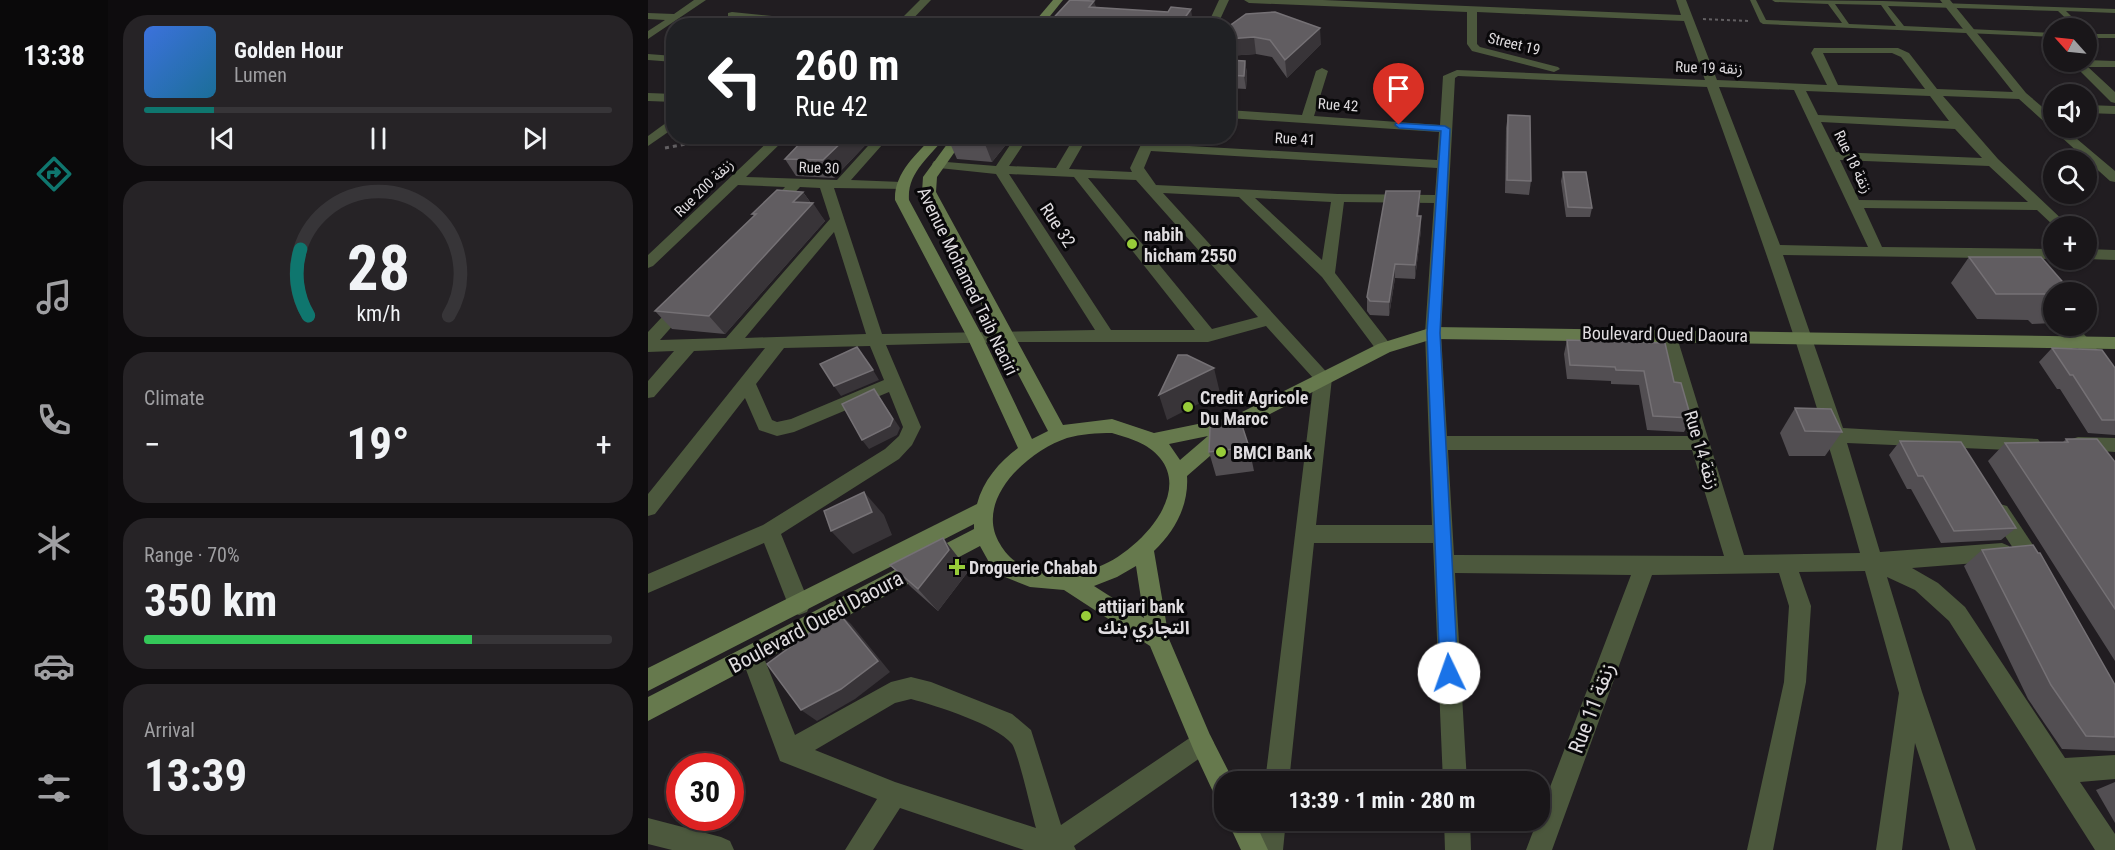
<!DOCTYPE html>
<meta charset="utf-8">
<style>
:root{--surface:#191619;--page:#262326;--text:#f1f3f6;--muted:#9f9fa2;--line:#373538;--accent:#0f766e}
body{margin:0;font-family:"Roboto Condensed","Noto Sans Arabic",sans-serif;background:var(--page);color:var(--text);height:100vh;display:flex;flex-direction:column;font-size:22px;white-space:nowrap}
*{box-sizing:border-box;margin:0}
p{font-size:20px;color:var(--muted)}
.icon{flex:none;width:33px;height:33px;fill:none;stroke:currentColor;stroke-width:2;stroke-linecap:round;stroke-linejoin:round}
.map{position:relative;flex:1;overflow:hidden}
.side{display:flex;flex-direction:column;gap:15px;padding:15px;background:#0e0c0e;width:540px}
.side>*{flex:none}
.banner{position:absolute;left:18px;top:18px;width:570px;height:126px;border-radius:24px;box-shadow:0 2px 4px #0004,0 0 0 2px var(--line);background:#202124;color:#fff;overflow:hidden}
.needle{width:39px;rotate:297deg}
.tools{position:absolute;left:1395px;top:18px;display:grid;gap:12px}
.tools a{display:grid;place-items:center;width:54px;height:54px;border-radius:50%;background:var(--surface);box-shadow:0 2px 4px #0004,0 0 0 2px var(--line);font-size:30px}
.speed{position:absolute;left:18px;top:753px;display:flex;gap:12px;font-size:30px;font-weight:700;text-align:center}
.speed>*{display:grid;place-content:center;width:78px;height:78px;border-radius:50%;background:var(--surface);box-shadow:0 2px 4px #0004,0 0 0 2px var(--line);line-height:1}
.speed .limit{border:9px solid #d22;background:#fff;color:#111}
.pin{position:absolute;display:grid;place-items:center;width:51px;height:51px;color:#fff;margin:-62px -26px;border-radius:50% 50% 50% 0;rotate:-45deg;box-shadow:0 0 6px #0007}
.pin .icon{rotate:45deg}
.me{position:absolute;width:66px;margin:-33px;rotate:357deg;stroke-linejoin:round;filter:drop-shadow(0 0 4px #0008)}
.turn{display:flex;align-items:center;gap:21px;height:126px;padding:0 30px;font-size:27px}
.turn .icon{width:78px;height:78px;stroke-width:2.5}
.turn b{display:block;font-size:42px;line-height:51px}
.big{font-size:45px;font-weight:700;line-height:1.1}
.side .tile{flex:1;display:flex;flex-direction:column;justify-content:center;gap:9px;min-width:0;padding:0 21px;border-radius:24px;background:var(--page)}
.side .dial{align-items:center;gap:0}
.dial svg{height:156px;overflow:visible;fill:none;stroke:var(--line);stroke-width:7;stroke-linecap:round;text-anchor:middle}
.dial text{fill:var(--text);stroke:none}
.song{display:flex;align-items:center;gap:18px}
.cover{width:72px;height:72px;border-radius:9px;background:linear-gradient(135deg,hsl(220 70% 55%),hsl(200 70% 35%))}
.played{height:6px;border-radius:3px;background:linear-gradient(90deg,var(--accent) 15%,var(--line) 15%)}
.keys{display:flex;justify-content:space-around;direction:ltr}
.heat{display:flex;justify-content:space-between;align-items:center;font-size:33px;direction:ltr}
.charge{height:9px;border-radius:4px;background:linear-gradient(90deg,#34c759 70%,var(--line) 0)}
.trip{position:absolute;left:566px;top:771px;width:336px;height:60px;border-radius:24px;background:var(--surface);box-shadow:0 2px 4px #0004,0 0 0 2px var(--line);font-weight:700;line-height:60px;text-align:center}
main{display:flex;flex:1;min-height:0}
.menu{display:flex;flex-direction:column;width:108px;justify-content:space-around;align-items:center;background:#0a090a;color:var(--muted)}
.menu .icon{width:42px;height:42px}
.menu .on{color:var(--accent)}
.menu b{font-size:27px;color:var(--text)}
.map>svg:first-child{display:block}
</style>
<main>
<nav class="menu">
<b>13:38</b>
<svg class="icon on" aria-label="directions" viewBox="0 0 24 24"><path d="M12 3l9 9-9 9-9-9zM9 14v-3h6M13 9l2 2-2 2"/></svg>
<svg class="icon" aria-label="music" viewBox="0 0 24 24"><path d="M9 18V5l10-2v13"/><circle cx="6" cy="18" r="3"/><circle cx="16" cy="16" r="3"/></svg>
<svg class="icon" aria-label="phone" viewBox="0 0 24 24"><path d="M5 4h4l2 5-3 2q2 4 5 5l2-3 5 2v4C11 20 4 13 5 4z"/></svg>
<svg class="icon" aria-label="climate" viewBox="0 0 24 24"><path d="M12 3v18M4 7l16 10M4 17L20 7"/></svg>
<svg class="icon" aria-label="car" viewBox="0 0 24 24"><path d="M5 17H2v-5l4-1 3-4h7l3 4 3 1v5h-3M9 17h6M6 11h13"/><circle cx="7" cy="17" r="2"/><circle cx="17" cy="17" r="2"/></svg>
<svg class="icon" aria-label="filters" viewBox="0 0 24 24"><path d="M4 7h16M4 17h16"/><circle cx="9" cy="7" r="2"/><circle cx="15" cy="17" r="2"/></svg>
</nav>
<section class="side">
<div class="tile">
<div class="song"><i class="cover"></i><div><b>Golden Hour</b><p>Lumen</p></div></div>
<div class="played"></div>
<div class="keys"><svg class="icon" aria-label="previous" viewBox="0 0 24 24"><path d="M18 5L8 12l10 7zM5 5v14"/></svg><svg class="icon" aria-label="pause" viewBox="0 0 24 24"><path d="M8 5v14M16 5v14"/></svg><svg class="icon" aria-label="next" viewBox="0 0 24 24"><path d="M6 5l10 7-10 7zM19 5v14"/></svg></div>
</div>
<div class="tile dial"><svg viewBox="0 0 100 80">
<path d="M14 69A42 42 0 1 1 86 69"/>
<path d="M14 69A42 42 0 0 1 10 35" stroke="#0f766e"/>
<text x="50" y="56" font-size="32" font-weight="700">28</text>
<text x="50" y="72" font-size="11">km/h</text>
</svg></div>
<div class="tile"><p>Climate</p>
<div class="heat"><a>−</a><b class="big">19°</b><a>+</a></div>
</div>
<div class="tile"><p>Range · 70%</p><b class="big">350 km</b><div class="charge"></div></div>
<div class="tile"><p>Arrival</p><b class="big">13:39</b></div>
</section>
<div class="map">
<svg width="1467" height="850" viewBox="0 0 1467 850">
<rect width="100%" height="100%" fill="#211d21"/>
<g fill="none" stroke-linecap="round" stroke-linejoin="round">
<!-- path-far1 -->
<g stroke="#625f62" stroke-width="2" stroke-dasharray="3 3" stroke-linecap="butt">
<path d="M1055,19L1101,21"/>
<path d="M36,144L78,136"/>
</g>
<!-- path -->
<path stroke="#625f62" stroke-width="3" stroke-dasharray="4 4" stroke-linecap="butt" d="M17,148L44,143"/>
<!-- lane -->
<g fill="#4c583d" fill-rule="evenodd">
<path d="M1102,0H1108L1118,20L1194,23L1180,4L1127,2L1124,0L1235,1L1467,9V13L1418,11L1435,28H1428L1410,11L1240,6L1256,26L1406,33V37L1115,24L1112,22ZM1187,4L1233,5L1248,26L1201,24Z"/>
<rect x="1438" y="34" width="29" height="4"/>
</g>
<!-- street -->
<g fill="#4c583d" fill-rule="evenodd">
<path d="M46,0H58L0,39V31L17,20L0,19V13L26,14Z"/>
<path d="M272,0H283L258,26H246Z"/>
<path d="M571,0H581L569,26H559Z"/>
<path d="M596,0H675L1033,15L1028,0H1038L1069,80L1179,85L1163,53L1166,48H1250L1261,53L1289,89L1365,92L1292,0H1302L1378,93L1406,117V128H1416L1467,171V182L1462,181L1371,99L1295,96L1350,159L1421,226H1406L1389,210L1216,208L1234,247L1406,249V259L1135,255L1195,428L1390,439L1393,444L1390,449L1384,451L1199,443L1232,552L1354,543L1361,546L1364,552L1361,558L1354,561L1264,568L1290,583L1317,607L1417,758L1467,755V779L1432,782L1467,834V850H1447L1301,621L1267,590L1239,577L1274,692L1328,850H1302L1267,743L1254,850H1228L1251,693L1217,571L1151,572L1163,606L1158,682L1125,850H1099L1136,682L1141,606L1131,573L1004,575L904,850H878L983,575L807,573L819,782H795L785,543H666L641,782H617L666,379L618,326L560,342H358L238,345L273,427L264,445L251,459L133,534L162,605L159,612L151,615L143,612L116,543L0,593V574L115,525L237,449L251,436L255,427L241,392L146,432L129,436L111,430L97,398L7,514L0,516V494L117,348L46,351L6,397L0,398V381L26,351L0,352V332L28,302H40L42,306L12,340L78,338L182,219L172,188L152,187L129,212L124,213L117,209L137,187L90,185L5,266L0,268V255L126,136H140L98,177L189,180L229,136H242L203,180L254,182L261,186L259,189L186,188L234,334L447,330L348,174L291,168L286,167L284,164L286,161L348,166L368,136H381L361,166L408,168L427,136H440L421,169L484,172L482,168L497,136H510L507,144L789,160L791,132L580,118V110L654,115L668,71L674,68L680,71L666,116L792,125L795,76L809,70L1057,80L1036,21L829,12V44L832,47L910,67L912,69L906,72L824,51L819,44V12L601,3ZM1175,53H1244L1253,57L1277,89L1190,85ZM810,76L1059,87C1115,241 1168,395 1212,553L1096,555L1028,334L1026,330H1014L1012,334L1040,436H799L793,333L807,78ZM1071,87L1146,90L1220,247L1132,245ZM1158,91L1282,96L1301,121L1170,115ZM1173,122L1307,129L1334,158L1188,152ZM503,151L789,168L787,195L690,194L508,185L496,168ZM1192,160L1341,166L1380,202L1211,200ZM361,174L426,177L547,330H463ZM440,178L488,180L610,317L564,329ZM515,193L591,197L674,277L730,352H742L744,348L742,344L687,273L696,202L786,203L777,333L784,525H668L684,378ZM607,198L683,202L674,260ZM186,232L218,334L97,338ZM222,346L236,380L143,419L129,422L124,420L108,384L136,348ZM800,450H1044L1076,556L806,555Z"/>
<path d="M84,12L134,17L139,20L134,26H122L125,22L80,17V13Z"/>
<path d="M154,23H175L180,26H149Z"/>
<path d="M0,54L26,56V62L0,60Z"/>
<path d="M1438,60L1467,61V67H1440L1467,92V103L1463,102L1428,67Z"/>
<path d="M0,93L26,94V102L0,101Z"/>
<path d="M1438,105L1467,106V114L1438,113Z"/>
<path d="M26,117V128L0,146V136Z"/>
<path d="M1438,249L1467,250V260L1438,259Z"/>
<path d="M1412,326H1429L1467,370V388L1461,386Z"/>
<path d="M1430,437L1467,438V452L1424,449L1421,444L1424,439Z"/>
<path d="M1352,504L1359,506L1395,560L1398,566L1395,572L1388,575L1381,572L1345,518L1342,512L1345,506Z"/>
<path d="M104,645L112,648L147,735L243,682L263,677L283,682L364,714L383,730L413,825L546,735L554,731L562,735L566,743L562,751L426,846L428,850H376L252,808L225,850H197L229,799L132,761L93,656L96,648ZM263,699C289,706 347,724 364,744C370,752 384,814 388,828L247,782L167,750L247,703Z"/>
<path d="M0,818L73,837L82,841L86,850H24L0,844Z"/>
<path d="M612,820H638L635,850H609Z"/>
<path d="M796,820H822L823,850H797Z"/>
</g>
<!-- secondary -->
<g fill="#66794d" fill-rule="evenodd">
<path d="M405,0H415L394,26H383Z"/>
<path d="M285,136H298C282,157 259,172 261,200L335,337L384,439L400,431L274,192L275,177L305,136H318L289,177L288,192L415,425L464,419L506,433L584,417L730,344L785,327L1467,337V349L785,339L742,352L593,429L539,476C541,505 527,531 506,551L521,639L562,735L586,782H576V799L567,796L546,751L502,646L416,590L382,587L357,577L342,564L332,546L0,721V697L326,529V524L0,691V668L329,504C335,481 351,462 370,448L319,337L247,200C246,173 268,155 285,136ZM464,433C481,438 500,443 512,458C545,498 483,557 447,568C427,574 402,574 383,569C370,566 358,555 352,544C325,500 380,451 419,438C433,434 449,433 464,433ZM560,436L532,460L521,444ZM488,566L496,618L446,586L469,577Z"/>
<path d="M579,820H606L620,850H593Z"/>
</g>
</g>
<!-- wall -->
<g fill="#524e52">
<path d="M580,27L673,44L639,78L624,57L608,54L580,56Z"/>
<path d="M580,60L597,61L599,74L598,89L580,88Z"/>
<path d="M860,115L883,181L881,195L857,193L858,128Z"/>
<path d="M226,136L186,178L148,176L137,159Z"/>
<path d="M249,136H282L278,140Z"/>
<path d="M365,136L344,162L309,159L301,141Z"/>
<path d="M915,172L944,208L942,217H918L913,181Z"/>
<path d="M772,191L770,216L773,230L767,279L747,278L741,316L722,315L719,311V297Z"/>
<path d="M155,192L163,203L177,221L77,334L24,329L7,311L106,216L104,214Z"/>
<path d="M1321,257L1406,292V323L1384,324L1380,320L1329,319L1303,283Z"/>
<path d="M919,340L1026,382L1043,418L1036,432L999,430L991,385L963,384V381L919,379L916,354Z"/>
<path d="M1404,348L1467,368V435L1440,433L1412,389H1409L1391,362Z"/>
<path d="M1147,408L1194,432L1177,456H1141L1132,433Z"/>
<path d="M1418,439L1467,462V661L1340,461L1357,443L1415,442Z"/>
<path d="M1252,441L1368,528L1353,540L1293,543L1263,489H1259L1241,455Z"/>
<path d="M601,447L606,471L568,476L561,452Z"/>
<path d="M295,538L313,561L319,573L290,611L263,587L242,565Z"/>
<path d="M1334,550L1467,685V751L1414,749L1380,699L1316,566Z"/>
<path d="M1467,782V823L1448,790Z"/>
</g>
<!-- shaded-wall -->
<g fill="#383438">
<path d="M446,1L451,16L441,7Z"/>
<path d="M543,9L545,24V26H531Z"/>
<path d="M672,28L673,44L639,78L637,60Z"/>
<path d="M606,37L608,54L580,56V39Z"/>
<path d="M597,61L599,74L598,89L596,76Z"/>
<path d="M200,136H226L186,178L175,160Z"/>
<path d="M344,136H365L344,162L337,144Z"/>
<path d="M772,191V205L769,230V216Z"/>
<path d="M155,192L164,205L165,203L177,221L77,334L61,316L145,202Z"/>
<path d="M773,216V230L767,279V265Z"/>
<path d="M747,264V278L741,316V302Z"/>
<path d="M566,368L572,393L519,420L511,395Z"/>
<path d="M225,370L231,380L193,396L186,386Z"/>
<path d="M226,389L252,428L249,435L221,449L214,440Z"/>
<path d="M216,492L236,515L244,535L205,554L183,531Z"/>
<path d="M295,538L313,561L319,573L290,611L270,589Z"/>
<path d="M190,612L203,624L242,672L207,699L169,721L153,710Z"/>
</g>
<!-- building -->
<g fill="#615d61" stroke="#757175" stroke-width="1.5">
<path d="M422,0L446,1L441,7L520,12L523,7L543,9L531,26H398Z"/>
<path d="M627,12L672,28L637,60L622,40L606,37L580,39V27L598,14Z"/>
<path d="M580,60L597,61L596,76L580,75Z"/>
<path d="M860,115L882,116L883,181L859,180Z"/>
<path d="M159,136H200L175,160L137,159Z"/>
<path d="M306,136H344L337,144L301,141Z"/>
<path d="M915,172H938L944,208L920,207Z"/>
<path d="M129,190L155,192L145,202L165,203L61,316L7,311L108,214H104Z"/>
<path d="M738,191H772L769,216H773L767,265L747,264L741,302L722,301L719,297Z"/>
<path d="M1321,257H1393L1420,288L1425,289L1428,292H1406V298L1402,294H1348Z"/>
<path d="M919,340L1017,343L1026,382L1033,383L1043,418L1005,416L996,371L968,370L967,367L922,365Z"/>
<path d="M209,347L225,370L186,386L172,364Z"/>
<path d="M1404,348L1454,350L1467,368V420H1454L1425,375H1422Z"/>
<path d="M530,355H539L566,368L511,395Z"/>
<path d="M226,389L245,419L242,426L214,440L194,404Z"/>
<path d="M1147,408L1183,409L1194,432L1157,431Z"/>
<path d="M590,413L601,447L561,452L562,428Z"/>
<path d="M1418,439H1449L1467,462V609L1357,443L1420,442Z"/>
<path d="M1252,441L1313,442L1368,528L1306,531L1275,476H1270Z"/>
<path d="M216,492L224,512L183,531L176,511Z"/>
<path d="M295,538L301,550L270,589L242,565Z"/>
<path d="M1385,545L1390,553H1392L1467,685V737L1438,736L1403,685L1334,550Z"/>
<path d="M190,612L230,661L193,689L153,710L119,664Z"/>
</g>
<!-- route -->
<path fill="#1a73e8" stroke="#114b97" stroke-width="1.5" d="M748,123L797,126L802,129L792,333L810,673L807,678L801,681L795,678L792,673L779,333L793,131L751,128L747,125Z"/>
<!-- markers -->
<g fill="#97cc39" stroke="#09080a" stroke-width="2">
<circle cx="484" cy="244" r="6"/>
<circle cx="540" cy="407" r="6"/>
<circle cx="573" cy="452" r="6"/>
<path d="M306 558h6v6h6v6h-6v6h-6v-6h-6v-6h6z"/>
<circle cx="438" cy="616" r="6"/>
</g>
<g text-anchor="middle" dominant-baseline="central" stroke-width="6" stroke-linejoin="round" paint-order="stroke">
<!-- far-street labels -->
<g font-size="15" fill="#dfdcdf" stroke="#09080a">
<text transform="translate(866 44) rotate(14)">Street 19</text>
<text transform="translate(1061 68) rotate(2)">Rue 19 زنقة</text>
<text transform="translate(690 105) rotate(4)">Rue 42</text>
<text transform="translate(647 139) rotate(3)">Rue 41</text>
<text transform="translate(1205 162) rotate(64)">Rue 18 زنقة</text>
<text transform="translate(171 168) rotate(2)">Rue 30</text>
<text transform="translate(56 188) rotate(-44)">Rue 200 زنقة</text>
</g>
<!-- street labels -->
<g font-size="18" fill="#dfdcdf" stroke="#09080a">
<text transform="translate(410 225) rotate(57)">Rue 32</text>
<text transform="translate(320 281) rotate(64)">Avenue Mohamed Taib Naciri</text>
<text transform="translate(1017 334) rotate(1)">Boulevard Oued Daoura</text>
<text transform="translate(1054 450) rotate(73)">Rue 14 زنقة</text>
</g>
<!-- poi labels -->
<g font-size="18" font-weight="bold" fill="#dfdcdf" stroke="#09080a" text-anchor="start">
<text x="496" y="234">nabih<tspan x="496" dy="21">hicham 2550</tspan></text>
<text x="552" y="397">Credit Agricole<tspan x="552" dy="21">Du Maroc</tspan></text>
<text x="585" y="452">BMCI Bank</text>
<text x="321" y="567">Droguerie Chabab</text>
<text x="450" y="606">attijari bank<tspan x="450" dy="21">التجاري بنك</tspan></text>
</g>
<!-- near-street labels -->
<g font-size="21" fill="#dfdcdf" stroke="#09080a">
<text transform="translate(168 622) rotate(-28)">Boulevard Oued Daoura</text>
<text transform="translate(944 708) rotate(-69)">Rue 11 زنقة</text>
</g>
</g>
</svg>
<div class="tools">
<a><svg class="needle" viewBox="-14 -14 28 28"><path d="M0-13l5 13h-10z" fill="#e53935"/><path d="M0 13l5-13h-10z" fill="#9f9fa2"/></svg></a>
<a><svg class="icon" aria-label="sound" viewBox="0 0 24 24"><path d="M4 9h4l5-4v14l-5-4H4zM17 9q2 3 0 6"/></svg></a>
<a><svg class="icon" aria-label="search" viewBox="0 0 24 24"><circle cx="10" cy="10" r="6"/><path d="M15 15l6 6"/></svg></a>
<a>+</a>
<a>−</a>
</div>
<div class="speed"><div class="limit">30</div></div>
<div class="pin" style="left:751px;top:125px;background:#d93025"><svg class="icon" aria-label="arrive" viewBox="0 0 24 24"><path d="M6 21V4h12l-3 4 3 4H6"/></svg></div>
<svg class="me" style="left:801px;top:673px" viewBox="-20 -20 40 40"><circle r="19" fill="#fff"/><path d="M0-13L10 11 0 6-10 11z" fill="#1a73e8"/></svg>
<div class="trip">13:39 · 1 min · 280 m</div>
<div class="banner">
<div class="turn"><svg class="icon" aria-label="left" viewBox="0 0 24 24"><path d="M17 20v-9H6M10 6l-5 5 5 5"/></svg><div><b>260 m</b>Rue 42</div></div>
</div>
</div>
</main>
